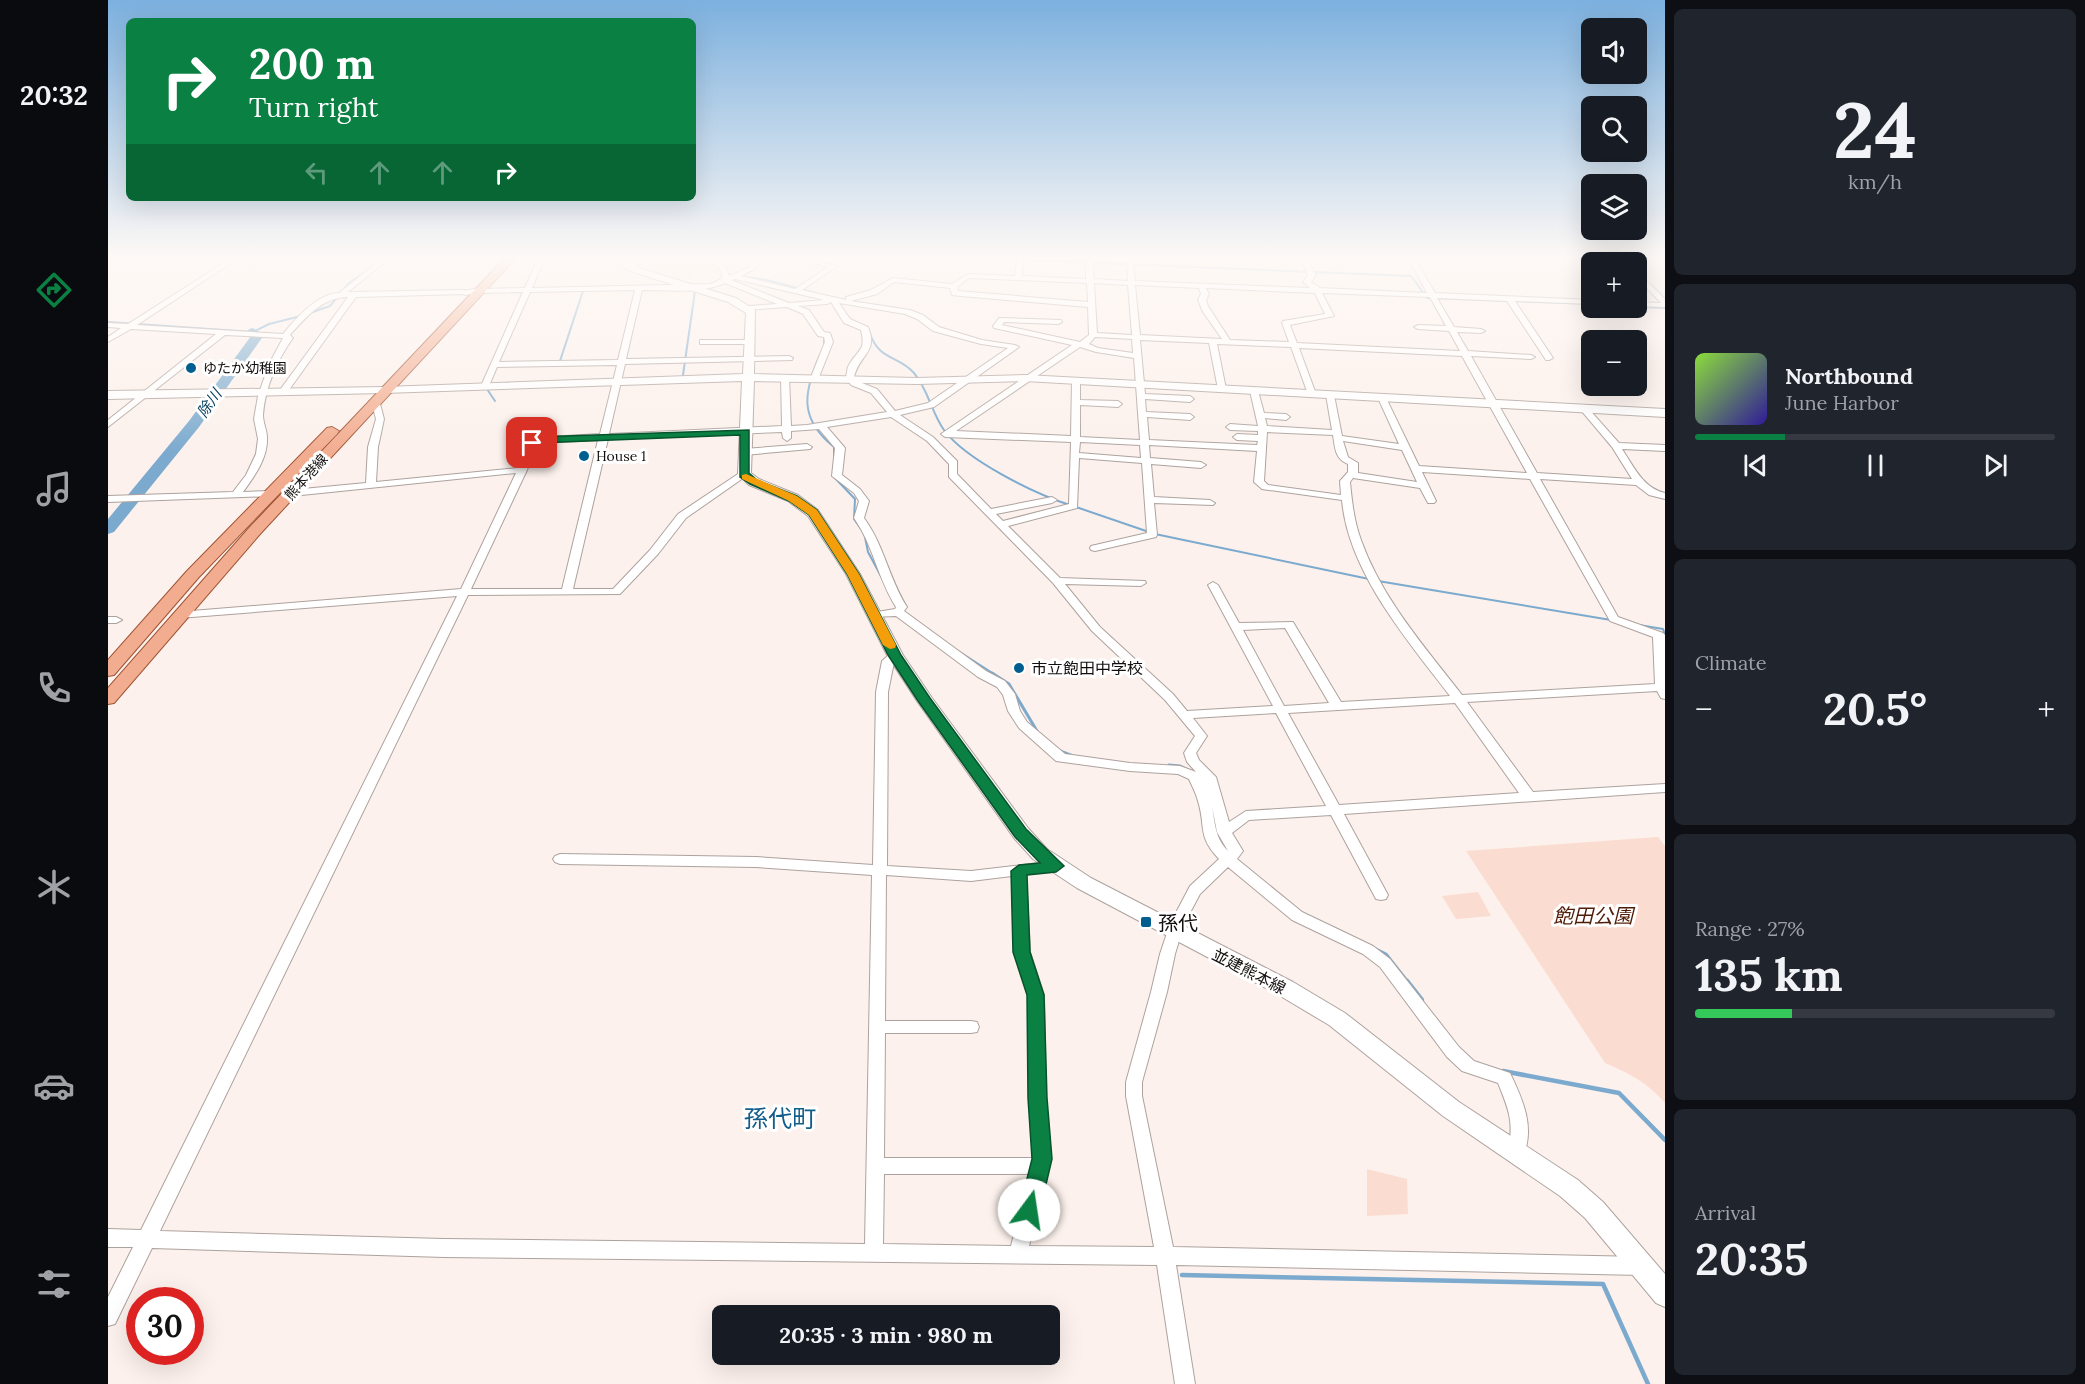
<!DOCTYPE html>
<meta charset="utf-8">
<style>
:root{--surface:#171b24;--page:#20242c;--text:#f1f3f6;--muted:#9ea1a6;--line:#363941;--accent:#0b8043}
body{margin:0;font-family:Lora,"Noto Sans JP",serif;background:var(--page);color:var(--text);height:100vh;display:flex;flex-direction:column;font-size:22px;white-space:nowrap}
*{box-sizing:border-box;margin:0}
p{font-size:20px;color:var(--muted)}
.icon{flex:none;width:33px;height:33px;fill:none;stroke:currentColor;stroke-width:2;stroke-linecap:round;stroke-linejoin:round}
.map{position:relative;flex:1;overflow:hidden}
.details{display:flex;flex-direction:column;gap:9px;padding:9px;background:#0d0f14;width:420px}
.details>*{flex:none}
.hud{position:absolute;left:18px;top:18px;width:570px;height:183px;border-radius:9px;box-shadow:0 6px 24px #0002;background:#0b8043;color:#fff;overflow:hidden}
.buttons{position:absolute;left:1473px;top:18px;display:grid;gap:12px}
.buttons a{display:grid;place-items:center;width:66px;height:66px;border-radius:9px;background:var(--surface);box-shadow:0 6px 24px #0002;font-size:30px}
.speed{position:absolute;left:18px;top:1287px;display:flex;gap:12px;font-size:30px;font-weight:700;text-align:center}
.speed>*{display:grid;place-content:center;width:78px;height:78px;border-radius:50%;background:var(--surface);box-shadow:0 6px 24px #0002;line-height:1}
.speed .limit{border:9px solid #d22;background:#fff;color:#111}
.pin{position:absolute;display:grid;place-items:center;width:51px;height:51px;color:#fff;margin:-26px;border-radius:12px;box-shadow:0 3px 9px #0006}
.me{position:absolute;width:66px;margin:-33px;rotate:14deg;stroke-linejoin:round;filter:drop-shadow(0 0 4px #0008)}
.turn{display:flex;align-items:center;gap:21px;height:126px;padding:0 24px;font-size:27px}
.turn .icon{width:78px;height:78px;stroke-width:2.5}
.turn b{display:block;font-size:42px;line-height:51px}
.lanes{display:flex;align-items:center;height:57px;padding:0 24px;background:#0003;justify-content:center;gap:30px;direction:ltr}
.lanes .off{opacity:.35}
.big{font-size:45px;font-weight:700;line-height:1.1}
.details .tile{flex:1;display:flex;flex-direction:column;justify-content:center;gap:9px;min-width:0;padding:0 21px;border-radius:9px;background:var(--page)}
.details .dial{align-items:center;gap:0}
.dial b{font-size:78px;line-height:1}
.song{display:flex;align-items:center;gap:18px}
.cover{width:72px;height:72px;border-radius:9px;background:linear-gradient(135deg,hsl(90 70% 55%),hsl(250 70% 35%))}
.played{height:6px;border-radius:3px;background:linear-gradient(90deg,var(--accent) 25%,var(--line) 25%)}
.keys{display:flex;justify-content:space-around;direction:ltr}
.heat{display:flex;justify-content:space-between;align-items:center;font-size:33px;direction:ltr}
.charge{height:9px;border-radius:4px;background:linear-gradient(90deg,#34c759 27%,var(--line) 0)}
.trip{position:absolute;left:604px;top:1305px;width:348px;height:60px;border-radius:9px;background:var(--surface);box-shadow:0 6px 24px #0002;font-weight:700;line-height:60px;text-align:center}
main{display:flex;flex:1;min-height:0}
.tabs{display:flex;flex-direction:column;width:108px;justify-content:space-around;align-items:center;background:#090b0e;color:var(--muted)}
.tabs .icon{width:42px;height:42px}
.tabs .current{color:var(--accent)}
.tabs b{font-size:27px;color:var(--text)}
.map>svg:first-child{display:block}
</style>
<main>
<nav class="tabs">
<b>20:32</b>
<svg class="icon current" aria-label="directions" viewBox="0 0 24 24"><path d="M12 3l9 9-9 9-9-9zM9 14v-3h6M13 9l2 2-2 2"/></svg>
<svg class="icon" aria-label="music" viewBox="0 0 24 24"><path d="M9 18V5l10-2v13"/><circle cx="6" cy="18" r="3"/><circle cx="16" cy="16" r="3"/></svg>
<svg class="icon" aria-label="phone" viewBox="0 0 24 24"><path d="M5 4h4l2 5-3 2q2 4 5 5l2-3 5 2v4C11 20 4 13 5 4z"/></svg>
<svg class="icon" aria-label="climate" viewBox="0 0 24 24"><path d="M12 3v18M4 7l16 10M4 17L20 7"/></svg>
<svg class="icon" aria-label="car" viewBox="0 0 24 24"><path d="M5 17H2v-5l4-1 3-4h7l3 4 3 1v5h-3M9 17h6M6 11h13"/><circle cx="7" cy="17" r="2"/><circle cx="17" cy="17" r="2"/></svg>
<svg class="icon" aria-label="filters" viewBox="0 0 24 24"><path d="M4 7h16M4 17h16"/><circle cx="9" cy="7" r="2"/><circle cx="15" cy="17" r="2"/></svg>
</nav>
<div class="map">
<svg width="1557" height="1384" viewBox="0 0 1557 1384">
<rect width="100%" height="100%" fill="#fcf1ec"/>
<!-- built -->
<path fill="#f7e4dc" d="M519,259H597L612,268L616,278L605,273L585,274L586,279L566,281L531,269Z"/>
<!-- green -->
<g fill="#fbdcd0">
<path d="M1550,837L1557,846V1103C1540,1083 1521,1073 1497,1063L1358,851Z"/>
<path d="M1370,892L1383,916L1348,919L1334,896Z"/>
<path d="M1259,1169L1299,1179L1300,1214L1259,1216Z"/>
</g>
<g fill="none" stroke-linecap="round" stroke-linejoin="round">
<!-- stream-far2 -->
<g stroke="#7baace" stroke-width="2">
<path d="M889,259L1303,276L1319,298L1484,304"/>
<path d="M618,274L659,280L704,292"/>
<path d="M665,297L700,311"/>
<path d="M411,301L430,259"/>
<path d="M1528,307L1557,308"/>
<path d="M199,314L222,306L241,283L267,265"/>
<path d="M0,322L145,332L161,324L193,316"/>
<path d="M761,331C771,362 789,354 806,373C820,389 824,414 836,430C858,460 927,494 962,505"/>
<path d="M716,333V347"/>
<path d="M712,355C695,393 691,419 726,447V477L747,499L746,519L753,529"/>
<path d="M452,361L475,291"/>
<path d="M575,375L587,291L579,290"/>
<path d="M377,386L387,401"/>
<path d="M968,507L1041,532"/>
<path d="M1047,534L1261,579"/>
<path d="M757,537L760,552L774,578"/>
<path d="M1270,581L1503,620"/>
<path d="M780,592L790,609"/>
<path d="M1531,625L1555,629L1557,635"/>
<path d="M847,649L886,674"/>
</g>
<!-- stream-far1 -->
<g stroke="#7baace" stroke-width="3">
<path d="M884,673L901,684L929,731"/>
<path d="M952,751L965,756"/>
<path d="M1061,765L1072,766L1088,774"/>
<path d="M1226,928L1278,954L1300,982"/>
</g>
<!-- stream -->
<g stroke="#7baace" stroke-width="4.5">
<path d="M1299,981L1314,1000"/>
<path d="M1395,1071L1511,1093L1557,1140"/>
<path d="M1074,1275L1495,1284L1540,1384"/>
</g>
<!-- river -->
<path fill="#7baace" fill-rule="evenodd" d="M145,328L156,335L91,427L6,532L0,534V519L81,421L143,336L139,332L141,329Z"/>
<defs>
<g id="street">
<path d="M122,259H129L29,325L175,334C188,318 210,293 231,293L274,259H281L240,292L356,290L360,292L356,294L248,297L178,394H172V390L240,297C215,297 198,317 182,335L185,338C169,360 157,388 155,415C155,423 159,430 159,438C160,458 146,477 135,492L162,491L165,492V496L0,502V496L125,492L138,475L148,454L150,439L146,419L150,396L161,364L175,338L117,335L0,427V420L108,334L23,329L0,342V337L13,328L0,327V323L20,324Z"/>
<path d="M430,259H436L424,288L603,284L615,278L612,268L597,259H605L617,266L621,276L642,267L644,263L643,259H649L651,263L646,269L633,276L687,289L720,267L689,259H701L729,266L694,290L738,300V297L763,290L785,278L844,284L860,274L907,276L909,259H915L914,276L978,279V259H984L986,279L1020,281L1019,263L1022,261L1025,263L1027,281L1202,288L1195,282L1200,275L1193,259H1199L1208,275L1203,282L1212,288L1319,293L1301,259H1307L1327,293L1484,300V304L1407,301L1445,358L1441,360H1438L1399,301L1329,298L1346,327L1373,329L1377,331L1373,333L1349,332L1360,351L1423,355L1427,357L1423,359L1363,356L1429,473L1524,479L1504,447L1472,409L1476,406L1479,407L1511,443L1557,445V451L1514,449C1526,467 1535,488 1557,493V499L1541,495L1528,485L1432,479L1510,617L1555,633L1557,635V699L1553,698L1549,691L1359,702L1425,792L1557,784V792L1236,814L1280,895L1278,899L1273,900L1268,899L1223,815L1141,820L1124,833L1135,851L1129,859L1194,912L1265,946L1282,959L1351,1047L1366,1061L1402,1073C1415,1100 1428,1129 1414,1158L1408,1161L1402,1158L1399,1153C1407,1124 1401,1110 1390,1083L1354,1071L1339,1057L1272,967L1255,954L1184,920L1120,867L1092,894L1076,924L1067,954L1059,992L1034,1082V1096L1065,1247L1533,1257L1540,1260L1542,1266L1540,1272L1533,1275L1068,1265L1087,1384H1067L1049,1265L336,1257L44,1248L7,1324L0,1326V1297L25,1247H0V1229L33,1230L349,596L71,618L65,615L71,612L353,589L408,473L184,496L179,493L184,490L258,483L260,447L268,419L263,400L267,397L271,400L276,419L270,447L268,482L410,468L422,438L492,434L509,365L389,367L380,388L373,386L415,292L371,293L367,291L371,289L417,288ZM861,278L979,283L980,302L850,291L849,287ZM627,279L716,300L681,303L623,280ZM786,282L842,288L844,295L853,296L980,307L981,335L972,342L894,325L896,322L950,324L954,322L953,320L891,318L885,326L886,328L964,345L833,434L837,437L963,442L961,504L895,521L888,514L944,503L949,500L944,497L883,509L849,474V461L825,437L792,415L826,407L911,347L907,345L874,340L831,327L815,315L802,310L743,301L769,294ZM617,283L669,304L640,306H637V310L679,307L695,314L710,336L716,337L717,342L703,377L707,379L711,377L725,342L722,333L716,332L701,310L690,306L719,304L723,302L736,323L753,330C758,350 751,349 742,363C739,367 739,373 738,378L743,385L763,393L779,412L699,425L683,426L681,377L677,375L673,377L674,426L501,434L517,364L684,360L685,358L681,356L518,359L534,290C560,290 593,294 617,283ZM986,283L1020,285L1024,335L989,333ZM1027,285L1091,288L1093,294L1090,300L1095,312L1114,339L1032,335ZM1098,288L1207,293L1217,314L1175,321L1174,323L1181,342L1122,340L1100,306L1098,300L1101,294ZM527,290L510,360L391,362L422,292ZM1214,293L1322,297L1338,326L1310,325L1306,327L1310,329L1341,331L1352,351L1189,343L1182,325L1226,316ZM731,303L797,314L809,319L825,331L873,344L900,348L820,403L787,411L769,389L749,381L746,378C750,355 771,353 760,327L742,319ZM987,337L1024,339L1025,353L990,348L981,344ZM1032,340L1101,343L1110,389L1114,392L1118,389L1109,344L1183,347L1200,394L1204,397L1208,394L1191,348L1354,356L1419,473L1311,466L1278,398L1274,395L1270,398L1291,444L1234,436L1226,395L1222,392L1218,395L1224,430L1159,426L1157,418L1178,420L1182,417L1178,414L1156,413L1150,391L1146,388L1142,391L1150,426L1122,424L1118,427L1122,430L1150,431V435L1129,434L1125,437L1129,440L1150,441L1149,445L1041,440L1039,417L1082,420L1086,417L1082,414L1038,412L1037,399L1082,402L1086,399L1082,396L1037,394ZM972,347L988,352L1026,358L1032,440L972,437V405L1010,407L1014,404L1010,401L972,400V380L968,378L964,380L963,436L848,431ZM783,417L819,441L841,464V477L945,583L984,631L1057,700L1087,736L1076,753L1079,762L1088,772L1072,766L1022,763L957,754L919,722L912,711L907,694L897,681L878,671L796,611L799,607C781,579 776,545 756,518L761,501L752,489L734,475L737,448L719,427ZM711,429L727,448L724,476L746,493L751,501L746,518C765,545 770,579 788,607L787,609L763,613L761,615L763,617L788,616L870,677L889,687L895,695L900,711L911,728L948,761L1022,771L1070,774L1081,779C1084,786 1088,793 1090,801C1098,827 1089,836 1111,859L1082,886L1062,924L1052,954L1043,992L1018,1082V1096L1046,1247L921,1246L943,1159L938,1098L936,995L922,952L918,874L953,870L955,866L953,862L948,861L863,871L779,866L780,692L786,662L793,655L787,652L783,653L774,661L768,692L765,865L648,857L452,854L447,856L445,859L447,862L452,864L648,867L764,875L757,1244L336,1239L52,1231L360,595L512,594L550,554L578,518L641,474L639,472H633L570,514L542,550L505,589H465L500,439L674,432L675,438L679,441L683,438V431ZM1159,432L1225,435C1227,448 1227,459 1240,464V472L1232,481L1233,495L1160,485L1156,481ZM490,440L454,589H363L419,470L429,443ZM1235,441L1294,450L1309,482L1250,473V463L1240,457ZM972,442L1032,445L1033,458L971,453ZM1041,445L1149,451L1146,482L1154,489L1234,500C1240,572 1300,641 1342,696L1233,702L1185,622L1131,623L1110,585L1105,582L1100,585L1165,706L1079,711L1065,694L992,627L957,584L1033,586L1038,583L1037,581L952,578L900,526L969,508L971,458L1034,463L1039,533L983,546L982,548L983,550L987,551L1048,537L1049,535L1046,503L1105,505L1107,503L1102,500L1046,497L1043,464L1093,468L1098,465L1093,462L1042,458ZM1314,472L1422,479L1502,621L1545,637L1547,684L1354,695C1317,647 1274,599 1253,540C1246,521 1244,502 1242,482L1245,478L1312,488L1320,503H1326L1328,501ZM1177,628L1221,703L1176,706L1135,630ZM1347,703L1411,793L1231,805L1180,713ZM1168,713L1218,806L1138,811L1121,822L1108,777L1091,760L1088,753L1099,736L1085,718ZM1104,806L1109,832L1120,851C1107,838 1107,824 1104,806ZM778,875L863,881L904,876L906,952L920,995L922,1098L925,1158H776L777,1033H863L869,1032L871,1027L869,1022L863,1021H777ZM776,1174H921L903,1246L775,1244Z"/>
<path d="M1513,259H1520L1522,262H1516Z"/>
<path d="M1528,270L1557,299V307L1528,306V302L1553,303L1528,277Z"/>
<path d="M592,340H642L646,342L642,344H592Z"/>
<path d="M699,444L704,447L702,449L636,455L631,452L636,449Z"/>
<path d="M0,617H8L14,620L8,623H0Z"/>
</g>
<g id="secondary">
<path d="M511,259H521L531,268L628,298L647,310L646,374L809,378L917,375L1557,409V417L917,381L809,384L646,381L643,473L651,479L690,495L710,510L752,574L795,655L824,698L920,828L939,849L983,878L1185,982L1237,1013L1351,1102L1470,1180L1495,1202L1557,1274V1307L1548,1303L1477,1218L1452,1196L1335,1116L1221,1025L1169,994L969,888L925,859L906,838L809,701L779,655L738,574L700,516L680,501L641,485L630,474L634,381L276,393L0,399V391L276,387L635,374L638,313L620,302L525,272L517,268Z"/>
<path d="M371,288L375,289V293L356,295L351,292Z"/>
</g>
<g id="primary">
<path d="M396,259H407L152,534L6,703L0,704V688L141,528Z"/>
<path d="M224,427L231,431L229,434L91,577L6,675L0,676V660L79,571L219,428Z"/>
</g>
</defs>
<!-- street casing -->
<use href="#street" stroke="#ada29e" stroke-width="2"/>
<!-- secondary casing -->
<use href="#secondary" stroke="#ada29e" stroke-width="2"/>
<!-- primary casing -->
<use href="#primary" stroke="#9e5232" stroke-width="2"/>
<!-- street -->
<use href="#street" fill="#fff" fill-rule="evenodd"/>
<!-- secondary -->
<use href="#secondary" fill="#fff" fill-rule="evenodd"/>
<!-- primary -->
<use href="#primary" fill="#f2ad90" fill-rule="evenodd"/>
</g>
<!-- sky -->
<linearGradient id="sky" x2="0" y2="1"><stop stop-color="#7cb0de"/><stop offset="0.57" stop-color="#fef9f6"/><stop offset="1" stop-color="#fef9f6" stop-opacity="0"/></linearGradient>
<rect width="1557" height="453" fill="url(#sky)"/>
<!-- route -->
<path fill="#0b8043" stroke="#07532c" stroke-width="1.5" d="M641,430V473L649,480L689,496L709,510L751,574L793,655L822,698L918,829L956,866L948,872L919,875L922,952L936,995L939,1098L944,1159L932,1210L929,1216L921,1219L914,1216L911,1210L924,1159L920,1098L919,995L905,952L903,871L911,865L932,863L907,837L810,701L780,655L739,574L701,515L681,501L642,484L632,477V435L429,443L424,446L418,443L425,437Z"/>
<!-- slow -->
<path fill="#f59e0b" d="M638,474L689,496L709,510L751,574L788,645L787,648L782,649L775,645L739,574L701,515L681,501L634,479V475Z"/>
<!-- markers -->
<g fill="#025e8f" stroke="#fff" stroke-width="2">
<circle cx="83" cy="368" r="6"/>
<circle cx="476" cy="456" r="6"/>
<circle cx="911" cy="668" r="6"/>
<rect x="1032" y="916" width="12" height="12" rx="3"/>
</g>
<g text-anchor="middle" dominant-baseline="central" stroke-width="6" stroke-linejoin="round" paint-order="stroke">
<!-- far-poi labels -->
<g font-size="14" fill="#130f0e" stroke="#fff" text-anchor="start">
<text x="95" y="368">ゆたか幼稚園</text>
<text x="488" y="456">House 1</text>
</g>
<!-- far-street labels -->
<g font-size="14" fill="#130f0e" stroke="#fff">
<text transform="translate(198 477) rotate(-48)">熊本港線</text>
</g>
<!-- far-water labels -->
<g font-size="15" font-style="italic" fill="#003c5e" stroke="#fff">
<text transform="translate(101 403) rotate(-55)">除川</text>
</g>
<!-- poi labels -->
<g font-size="16" fill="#130f0e" stroke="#fff" text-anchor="start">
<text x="923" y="668">市立飽田中学校</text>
</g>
<!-- street labels -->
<g font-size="16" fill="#130f0e" stroke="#fff">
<text transform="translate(1141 971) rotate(27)">並建熊本線</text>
</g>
<!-- near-park labels -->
<g font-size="20" font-style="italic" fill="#4f1d07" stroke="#fff">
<text x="1485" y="915">飽田公園</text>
</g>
<!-- near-poi labels -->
<g font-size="20" fill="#130f0e" stroke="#fff" text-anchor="start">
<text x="1050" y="922">孫代</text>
</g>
<!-- near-quarter labels -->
<g font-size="24" fill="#135d8a" stroke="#fff">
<text x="672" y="1118">孫代町</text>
</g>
</g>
</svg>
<div class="buttons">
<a><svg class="icon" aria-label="sound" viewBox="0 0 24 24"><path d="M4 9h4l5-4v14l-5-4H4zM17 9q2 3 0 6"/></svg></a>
<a><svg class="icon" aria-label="search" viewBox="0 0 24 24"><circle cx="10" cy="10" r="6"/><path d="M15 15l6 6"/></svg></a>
<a><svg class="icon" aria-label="layers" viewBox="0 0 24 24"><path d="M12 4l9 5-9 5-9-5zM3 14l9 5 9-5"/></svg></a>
<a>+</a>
<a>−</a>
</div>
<div class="speed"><div class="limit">30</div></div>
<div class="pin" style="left:424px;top:443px;background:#d93025"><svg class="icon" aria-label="arrive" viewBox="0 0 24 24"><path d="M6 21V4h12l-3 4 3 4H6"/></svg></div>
<svg class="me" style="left:921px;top:1210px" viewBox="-20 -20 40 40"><circle r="19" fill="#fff"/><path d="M0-13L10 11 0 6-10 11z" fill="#0b8043"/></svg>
<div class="trip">20:35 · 3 min · 980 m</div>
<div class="hud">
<div class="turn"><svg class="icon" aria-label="right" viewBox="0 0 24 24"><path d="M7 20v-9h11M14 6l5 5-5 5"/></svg><div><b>200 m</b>Turn right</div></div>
<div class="lanes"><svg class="icon off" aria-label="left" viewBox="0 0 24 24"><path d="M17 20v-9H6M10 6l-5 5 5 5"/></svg><svg class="icon off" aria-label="ahead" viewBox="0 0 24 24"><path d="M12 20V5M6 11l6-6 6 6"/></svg><svg class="icon off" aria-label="ahead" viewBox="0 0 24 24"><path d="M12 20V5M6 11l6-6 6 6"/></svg><svg class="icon" aria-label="right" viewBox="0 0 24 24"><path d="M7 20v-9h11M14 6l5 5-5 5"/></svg></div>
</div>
</div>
<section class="details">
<div class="tile dial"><b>24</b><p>km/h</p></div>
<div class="tile">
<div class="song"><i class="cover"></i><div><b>Northbound</b><p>June Harbor</p></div></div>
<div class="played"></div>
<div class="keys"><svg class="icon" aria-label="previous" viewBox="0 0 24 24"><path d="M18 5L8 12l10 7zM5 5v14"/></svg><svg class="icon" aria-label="pause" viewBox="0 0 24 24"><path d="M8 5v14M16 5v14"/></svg><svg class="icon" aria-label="next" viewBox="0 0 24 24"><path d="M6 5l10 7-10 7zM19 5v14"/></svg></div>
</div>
<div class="tile"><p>Climate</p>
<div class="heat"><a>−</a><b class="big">20.5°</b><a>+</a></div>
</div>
<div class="tile"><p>Range · 27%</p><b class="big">135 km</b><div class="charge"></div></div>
<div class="tile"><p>Arrival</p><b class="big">20:35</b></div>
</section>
</main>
